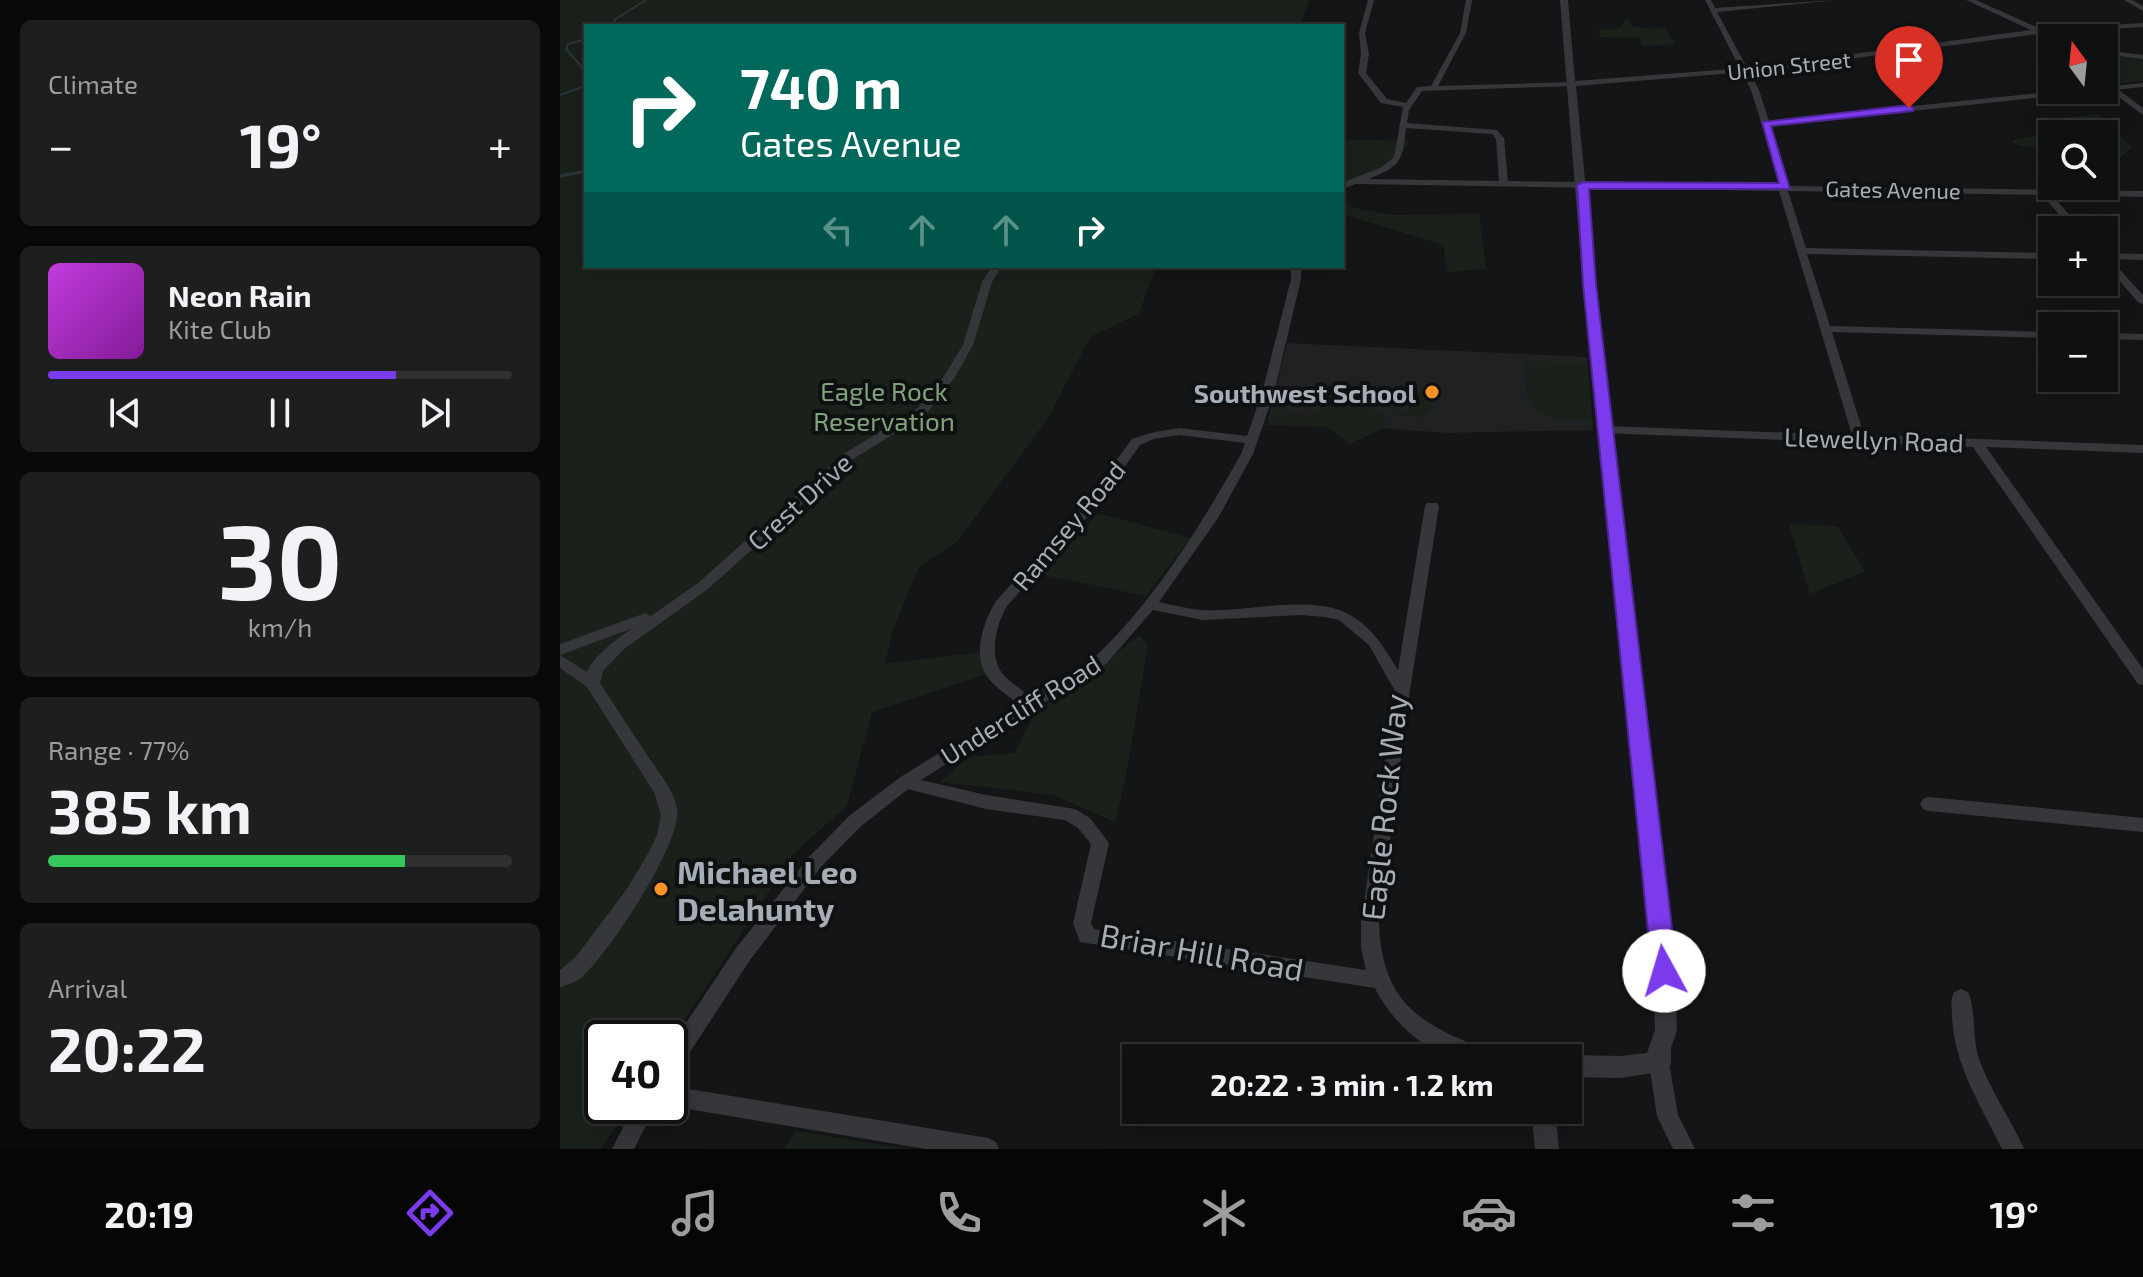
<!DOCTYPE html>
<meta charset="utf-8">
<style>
:root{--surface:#0f1010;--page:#1d1e1e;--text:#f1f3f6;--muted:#9b9d9f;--line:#2f3030;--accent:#7c3aed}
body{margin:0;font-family:"Exo 2",sans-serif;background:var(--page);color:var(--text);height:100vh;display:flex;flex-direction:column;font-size:30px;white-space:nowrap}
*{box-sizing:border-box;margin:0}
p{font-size:26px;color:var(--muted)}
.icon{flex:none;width:44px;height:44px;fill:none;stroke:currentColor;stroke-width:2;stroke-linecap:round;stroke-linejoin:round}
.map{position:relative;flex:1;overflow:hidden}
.details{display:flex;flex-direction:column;gap:20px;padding:20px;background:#080909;width:560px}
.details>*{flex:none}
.hud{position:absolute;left:24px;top:24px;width:760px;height:244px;border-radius:0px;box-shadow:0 8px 32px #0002,0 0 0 2px var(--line);background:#00695c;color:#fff;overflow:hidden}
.needle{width:52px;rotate:345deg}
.tools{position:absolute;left:1478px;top:24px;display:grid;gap:16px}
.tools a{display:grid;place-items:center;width:80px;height:80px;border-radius:0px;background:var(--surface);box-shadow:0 8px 32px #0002,0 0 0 2px var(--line);font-size:40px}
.speed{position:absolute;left:24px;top:1020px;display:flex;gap:16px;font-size:40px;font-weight:700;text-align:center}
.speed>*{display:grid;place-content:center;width:104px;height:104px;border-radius:50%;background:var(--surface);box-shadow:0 8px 32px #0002,0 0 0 2px var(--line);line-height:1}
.speed .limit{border:4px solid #111;border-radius:12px;background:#fff;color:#111}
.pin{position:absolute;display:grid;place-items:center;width:68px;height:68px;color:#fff;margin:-82px -34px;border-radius:50% 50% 50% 0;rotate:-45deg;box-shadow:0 0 8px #0007}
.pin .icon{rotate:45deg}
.me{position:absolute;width:88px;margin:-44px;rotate:354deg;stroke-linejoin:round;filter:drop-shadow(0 0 6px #0008)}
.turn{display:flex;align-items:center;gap:28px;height:168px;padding:0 24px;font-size:36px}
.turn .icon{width:104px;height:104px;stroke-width:2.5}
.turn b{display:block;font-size:56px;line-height:68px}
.lanes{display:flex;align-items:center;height:76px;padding:0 24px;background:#0003;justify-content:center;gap:40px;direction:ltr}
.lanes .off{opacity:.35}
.big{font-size:60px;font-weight:700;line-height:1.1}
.details .tile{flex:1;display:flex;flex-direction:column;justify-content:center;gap:12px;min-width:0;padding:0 28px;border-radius:12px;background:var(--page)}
.details .dial{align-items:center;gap:0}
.dial b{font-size:104px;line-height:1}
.song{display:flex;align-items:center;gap:24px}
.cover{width:96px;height:96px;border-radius:12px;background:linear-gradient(135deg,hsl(290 70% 55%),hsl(290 70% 35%))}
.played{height:8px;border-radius:4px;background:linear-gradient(90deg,var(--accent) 75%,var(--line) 75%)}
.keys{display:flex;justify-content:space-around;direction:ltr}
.heat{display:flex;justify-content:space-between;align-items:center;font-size:44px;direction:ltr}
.charge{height:12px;border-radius:6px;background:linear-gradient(90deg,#34c759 77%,var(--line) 0)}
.trip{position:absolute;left:562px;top:1044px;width:460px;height:80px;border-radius:0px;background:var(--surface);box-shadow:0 8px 32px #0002,0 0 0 2px var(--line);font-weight:700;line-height:80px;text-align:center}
.tabs{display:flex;height:128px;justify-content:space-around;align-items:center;background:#060606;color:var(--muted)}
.tabs .icon{width:56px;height:56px}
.tabs .active{color:var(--accent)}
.tabs b{font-size:36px;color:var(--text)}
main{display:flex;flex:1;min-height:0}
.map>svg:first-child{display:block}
</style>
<main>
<section class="details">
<div class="tile"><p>Climate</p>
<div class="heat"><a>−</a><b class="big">19°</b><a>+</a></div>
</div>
<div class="tile">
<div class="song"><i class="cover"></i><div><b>Neon Rain</b><p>Kite Club</p></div></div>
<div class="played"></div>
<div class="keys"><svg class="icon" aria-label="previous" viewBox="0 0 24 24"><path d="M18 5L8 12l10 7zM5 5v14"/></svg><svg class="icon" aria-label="pause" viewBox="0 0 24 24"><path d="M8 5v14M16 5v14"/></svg><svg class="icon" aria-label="next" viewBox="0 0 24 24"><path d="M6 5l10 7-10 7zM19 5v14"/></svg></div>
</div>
<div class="tile dial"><b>30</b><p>km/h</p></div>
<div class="tile"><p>Range · 77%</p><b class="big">385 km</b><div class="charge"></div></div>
<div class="tile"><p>Arrival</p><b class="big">20:22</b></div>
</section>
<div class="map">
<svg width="1583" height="1149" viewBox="0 0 1583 1149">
<rect width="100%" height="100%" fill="#141516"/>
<!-- built -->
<path fill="#202123" d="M727,343L1027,357L1033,430L886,433L708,420Z"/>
<!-- green -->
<g fill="#1a211a">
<path d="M0,0H749L741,26H26V266H596L579,314L530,337L489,417L397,542L359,567L333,630L325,664L422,652L429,673L312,712L287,806L234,853L110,1042V1038H42V1106H69L41,1149H0Z"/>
<path d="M1067,17L1073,27L1105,29L1116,44L1082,46L1080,38L1040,37L1038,30L1061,28Z"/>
<path d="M1544,52L1583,57V81L1553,84L1544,77Z"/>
<path d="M1538,114L1572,147L1558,160L1544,157V134H1492V148L1460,146L1451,141L1490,132L1480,120Z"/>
<path d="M782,139L850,141L832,166L782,183Z"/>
<path d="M782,194L791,207L833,215L919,214L926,269L888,272L883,245L782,214Z"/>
<path d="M970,361L1027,363L1032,422C1012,421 974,421 967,397C965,386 965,374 964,363Z"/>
<path d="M765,385L790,386L786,407L813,409L827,415L822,429L790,444L767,427L707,425L715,407L747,416L761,408Z"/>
<path d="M850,388L877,392L872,409L864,417L842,416L834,412H849Z"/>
<path d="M538,513L630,538L586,596L484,575Z"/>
<path d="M1229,524L1277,526L1305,571L1250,594Z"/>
<path d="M580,635L588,646C577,704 571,764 555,822L493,795L380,782L408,757L454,753L474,715Z"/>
<path d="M237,1131L346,1149H223Z"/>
</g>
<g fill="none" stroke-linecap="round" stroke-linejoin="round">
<!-- stream-far1 -->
<g stroke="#2a363b" stroke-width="2">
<path d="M56,26L54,20L86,0"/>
<path d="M26,39L8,44L6,49L26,72"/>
<path d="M0,95L25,86L26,81"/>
</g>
<!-- stream -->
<path stroke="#2a363b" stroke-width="3" d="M0,176L26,171"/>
<!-- minor -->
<g fill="#35373b" fill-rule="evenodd">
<path d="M808,0H814L805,33L809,54L806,73L827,99L846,103L857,87L871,86L900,33L906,0H912L906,33L878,86L1016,82L1017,84L1013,86L862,91L849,110L847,123L937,130L944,138L948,181L1221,185L1191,90L1145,0H1151L1155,8L1277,0L1157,12L1199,90L1209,121L1508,90H1534L1530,92L1210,126L1230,186L1583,191V197L1492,195L1523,230H1513L1482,195L1228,191L1246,248L1492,253V259L1247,254L1270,326L1492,332V338L1272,332L1304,435L1583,445V453L1426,447L1583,669V685L1578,684L1413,447L1041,433L1039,430L1045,426L1292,435L1219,191L796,184L782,189V183L822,167L834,157L843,107L821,103L798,73L801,54L799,33ZM846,128L932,134L936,139L939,181L809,179C842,165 842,162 846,128Z"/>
<path d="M1564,0H1572L1583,6V11Z"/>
<path d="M1480,29L1501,37L1502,38H1493L1478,32Z"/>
<path d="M1544,50L1583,55V59L1544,54Z"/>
<path d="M1583,83V87L1544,91L1541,90H1544V87Z"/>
<path d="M1544,253L1583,254V260L1550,259L1583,295V304L1579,303L1544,264Z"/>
<path d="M432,266H442L432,282L413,345L395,377L366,414L290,461L148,589L64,649L43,671L40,683C56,707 71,731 87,755C98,771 113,789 117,808C123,842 48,954 22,977C16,982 7,985 0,987V970L15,958L67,889L89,852L97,835L101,815L94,792L27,687L0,668V644L80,615L85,613L91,616L138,583L282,455L358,408L384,376L403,345L422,282ZM73,628C57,639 36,653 27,672L0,655Z"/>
<path d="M731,266H741V279L714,393L693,454L658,518L599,602C613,605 628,609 642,610C683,613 754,593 790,615C813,628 825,649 838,670L865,506L867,503H877L879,506L850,690L819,923C822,1004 861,1025 930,1051L933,1058C921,1058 906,1060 895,1058C863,1052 828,1016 815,988L520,942L513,923L531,844L518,828L505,820L426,809L348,789L300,827L261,867L190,960L117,1072L110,1074V1047L176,948L249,857L288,817L339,778L458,704C449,696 436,688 429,679C411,657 423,622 436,601L528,499L572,439L590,433L619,428L687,436L702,393L731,279ZM619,435L685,443L681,454C641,525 597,597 538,654C521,670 490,684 470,696C461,689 446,680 440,670C429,652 437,623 447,606L538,505L580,445L594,439ZM593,610L643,620L741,615L765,617L779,620L809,645L835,691L801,923V948L806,970L534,929L531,923L549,843L530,818L515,809L426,795L361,780L546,664Z"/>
<path d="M1544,333L1583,334V340L1544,339Z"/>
<path d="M1369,797L1583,818V832L1369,811L1363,809L1360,804L1363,799Z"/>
<path d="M1401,989L1408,992C1416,1009 1412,1038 1419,1059C1430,1090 1451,1119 1464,1149H1442C1421,1106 1394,1065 1392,1016C1392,1007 1390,1000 1394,992Z"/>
<path d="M1099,1054L1106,1056L1109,1063L1118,1115L1135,1149H1113L1097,1116L1089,1063L1092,1056Z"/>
<path d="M110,1086L428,1138L436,1142L439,1149H366L110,1106Z"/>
<path d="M74,1106H96L74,1149H52Z"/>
</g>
<!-- tertiary -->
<g fill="#35373b" fill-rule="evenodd">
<path d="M1000,0H1008L1015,81L1198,67L1471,30L1406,0H1416L1481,29L1583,23V27L1487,33L1492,38V44L1478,34L1198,71L1016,86L1035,286L1115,971L1117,1030L1111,1048V1063L1107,1071L1060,1078L1008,1077V1058H1001L1008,1055L1060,1056L1087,1053L1095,1030L1093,971L1023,286Z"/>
<path d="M1544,79L1583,108V115L1544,86Z"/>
<path d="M971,1110H995L999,1149H975Z"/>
</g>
</g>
<!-- route -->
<path fill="#7c3aed" stroke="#51269a" stroke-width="2" d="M1349,105L1354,108L1353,111L1211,126L1230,189H1029L1036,284L1117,971L1113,978L1104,981L1095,978L1092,971L1023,284L1017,185L1023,182L1219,183L1202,122Z"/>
<!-- markers -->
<g fill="#fa9128" stroke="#0f1011" stroke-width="3">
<circle cx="872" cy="392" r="8"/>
<circle cx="101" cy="889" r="8"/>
</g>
<g text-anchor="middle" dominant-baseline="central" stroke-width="8" stroke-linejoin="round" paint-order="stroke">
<!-- far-street labels -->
<g font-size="22" fill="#a5aeb7" stroke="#0f1011">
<text transform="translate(1229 65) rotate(-6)">Union Street</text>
<text transform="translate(1333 189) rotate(1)">Gates Avenue</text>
</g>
<!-- park labels -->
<g font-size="26" fill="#80a37b" stroke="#0f1011">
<text x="324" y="390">Eagle Rock<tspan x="324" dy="30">Reservation</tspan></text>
</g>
<!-- poi labels -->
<g font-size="26" font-weight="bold" fill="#a5aeb7" stroke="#0f1011" text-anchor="end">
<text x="856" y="392">Southwest School</text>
</g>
<!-- street labels -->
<g font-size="26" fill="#a5aeb7" stroke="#0f1011">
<text transform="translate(1314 439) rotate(2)">Llewellyn Road</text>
<text transform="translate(239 501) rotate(-42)">Crest Drive</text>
<text transform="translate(508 525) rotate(-50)">Ramsey Road</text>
<text transform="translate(460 709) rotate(-32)">Undercliff Road</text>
</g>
<!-- near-street labels -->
<g font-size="32" fill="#a5aeb7" stroke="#0f1011">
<text transform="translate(823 807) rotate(-84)">Eagle Rock Way</text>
<text transform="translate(642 951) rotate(10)">Briar Hill Road</text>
</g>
<!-- near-poi labels -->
<g font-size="32" font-weight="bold" fill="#a5aeb7" stroke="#0f1011" text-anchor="start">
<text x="117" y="871">Michael Leo<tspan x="117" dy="37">Delahunty</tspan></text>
</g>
</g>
</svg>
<div class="tools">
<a><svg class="needle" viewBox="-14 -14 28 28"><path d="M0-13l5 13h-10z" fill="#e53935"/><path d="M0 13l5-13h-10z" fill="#9b9d9f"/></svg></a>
<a><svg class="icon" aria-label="search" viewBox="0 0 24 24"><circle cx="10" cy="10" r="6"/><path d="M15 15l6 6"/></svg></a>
<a>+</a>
<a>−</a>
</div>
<div class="speed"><div class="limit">40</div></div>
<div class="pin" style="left:1349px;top:108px;background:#d93025"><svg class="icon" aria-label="arrive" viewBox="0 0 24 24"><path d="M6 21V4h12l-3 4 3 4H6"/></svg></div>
<svg class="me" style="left:1104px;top:971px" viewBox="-20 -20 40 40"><circle r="19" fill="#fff"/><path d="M0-13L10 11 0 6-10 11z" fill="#7c3aed"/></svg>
<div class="trip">20:22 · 3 min · 1.2 km</div>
<div class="hud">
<div class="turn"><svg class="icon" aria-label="right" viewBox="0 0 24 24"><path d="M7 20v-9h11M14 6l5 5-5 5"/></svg><div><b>740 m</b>Gates Avenue</div></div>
<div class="lanes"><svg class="icon off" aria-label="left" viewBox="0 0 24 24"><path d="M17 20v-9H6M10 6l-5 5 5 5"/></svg><svg class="icon off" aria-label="ahead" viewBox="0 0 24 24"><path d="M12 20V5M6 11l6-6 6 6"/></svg><svg class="icon off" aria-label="ahead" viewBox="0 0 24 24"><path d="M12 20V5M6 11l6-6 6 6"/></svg><svg class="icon" aria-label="right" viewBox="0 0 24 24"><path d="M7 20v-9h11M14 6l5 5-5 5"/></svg></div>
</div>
</div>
</main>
<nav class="tabs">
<b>20:19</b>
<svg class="icon active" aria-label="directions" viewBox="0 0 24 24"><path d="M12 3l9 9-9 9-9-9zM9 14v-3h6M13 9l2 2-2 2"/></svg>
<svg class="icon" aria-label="music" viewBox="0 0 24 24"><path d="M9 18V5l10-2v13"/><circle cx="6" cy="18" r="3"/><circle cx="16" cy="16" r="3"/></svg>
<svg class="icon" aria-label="phone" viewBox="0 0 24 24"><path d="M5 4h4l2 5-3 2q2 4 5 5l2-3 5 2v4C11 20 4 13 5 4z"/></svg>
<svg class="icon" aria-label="climate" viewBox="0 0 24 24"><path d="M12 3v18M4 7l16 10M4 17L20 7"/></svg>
<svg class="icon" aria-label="car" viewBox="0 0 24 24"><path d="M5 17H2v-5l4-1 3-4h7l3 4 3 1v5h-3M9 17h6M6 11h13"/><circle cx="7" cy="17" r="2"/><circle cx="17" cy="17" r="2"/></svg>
<svg class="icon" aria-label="filters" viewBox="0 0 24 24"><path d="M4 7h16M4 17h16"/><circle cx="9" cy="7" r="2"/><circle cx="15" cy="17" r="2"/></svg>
<b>19°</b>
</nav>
